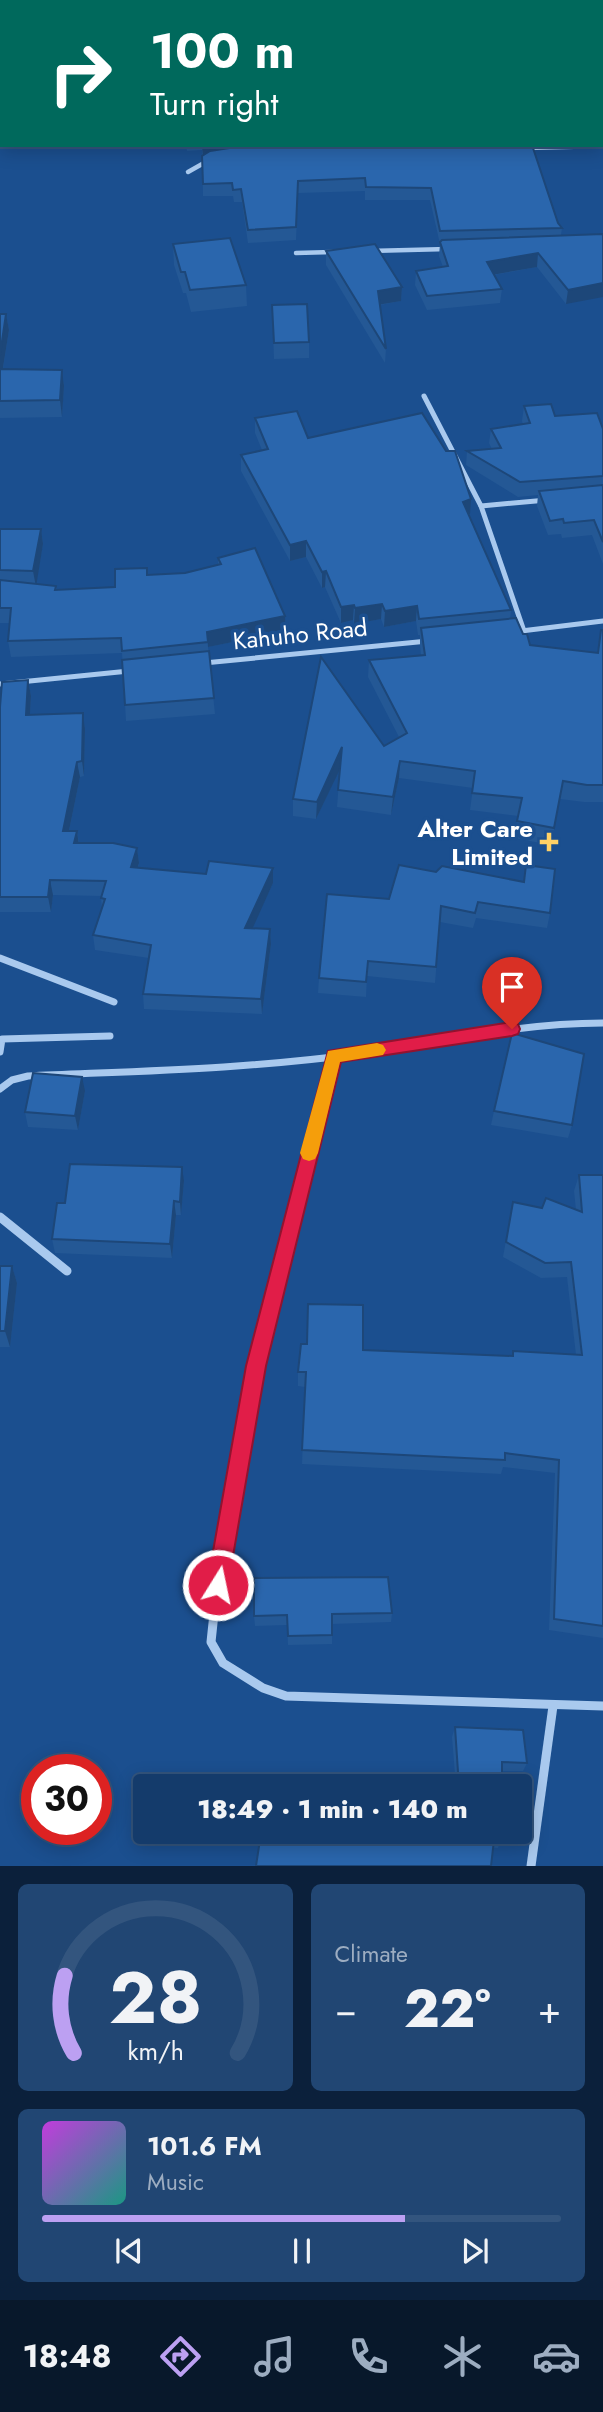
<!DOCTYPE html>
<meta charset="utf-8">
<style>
:root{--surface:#143b6b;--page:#214673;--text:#f1f3f6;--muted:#9dadc1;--line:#33557e;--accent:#bca0f2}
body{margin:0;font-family:Jost,sans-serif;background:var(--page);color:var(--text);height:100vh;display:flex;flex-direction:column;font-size:26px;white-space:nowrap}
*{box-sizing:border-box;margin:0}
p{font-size:23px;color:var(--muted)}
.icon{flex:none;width:38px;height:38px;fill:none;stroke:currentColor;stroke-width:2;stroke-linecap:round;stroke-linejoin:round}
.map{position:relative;height:1866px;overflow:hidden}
.side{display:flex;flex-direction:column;gap:18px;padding:18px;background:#0b203b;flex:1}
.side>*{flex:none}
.guide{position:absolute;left:0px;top:0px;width:604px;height:147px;box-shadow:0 4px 18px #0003,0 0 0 2px var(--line);background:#00695c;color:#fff;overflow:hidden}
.speed{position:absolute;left:21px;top:1754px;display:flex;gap:14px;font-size:35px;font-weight:700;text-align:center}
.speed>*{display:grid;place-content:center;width:91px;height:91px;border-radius:50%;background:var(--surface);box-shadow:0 4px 18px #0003,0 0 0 2px var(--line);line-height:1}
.speed .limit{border:10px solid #d22;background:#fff;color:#111}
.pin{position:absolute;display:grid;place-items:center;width:60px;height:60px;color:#fff;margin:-72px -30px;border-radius:50% 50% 50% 0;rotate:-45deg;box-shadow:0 0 7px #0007}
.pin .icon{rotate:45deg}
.me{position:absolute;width:77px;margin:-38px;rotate:10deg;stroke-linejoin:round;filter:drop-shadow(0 0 5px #0008)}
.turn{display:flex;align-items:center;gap:24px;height:147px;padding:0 35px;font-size:32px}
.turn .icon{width:91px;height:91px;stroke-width:2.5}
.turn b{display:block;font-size:49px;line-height:60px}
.big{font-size:52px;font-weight:800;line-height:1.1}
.side .tile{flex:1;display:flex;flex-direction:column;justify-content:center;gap:10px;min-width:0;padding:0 24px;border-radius:10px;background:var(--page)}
.side .dial{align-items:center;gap:0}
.dial svg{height:182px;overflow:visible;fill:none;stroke:var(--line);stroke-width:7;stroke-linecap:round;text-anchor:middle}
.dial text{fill:var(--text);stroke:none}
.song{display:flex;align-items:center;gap:21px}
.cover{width:84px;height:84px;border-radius:10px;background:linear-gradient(135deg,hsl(290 70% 55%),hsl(170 70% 35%))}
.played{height:7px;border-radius:4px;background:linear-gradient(90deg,var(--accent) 70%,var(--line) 70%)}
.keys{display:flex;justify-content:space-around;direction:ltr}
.heat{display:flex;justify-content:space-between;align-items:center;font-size:38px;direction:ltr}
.side .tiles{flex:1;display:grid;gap:18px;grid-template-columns:1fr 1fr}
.tile:last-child{grid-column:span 2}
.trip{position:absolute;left:133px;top:1774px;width:399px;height:70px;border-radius:7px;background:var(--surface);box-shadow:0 4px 18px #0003,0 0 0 2px var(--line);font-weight:800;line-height:70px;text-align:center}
.tab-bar{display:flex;height:112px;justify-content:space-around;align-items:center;background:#08182b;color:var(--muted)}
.tab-bar .icon{width:49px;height:49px}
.tab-bar .active{color:var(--accent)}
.tab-bar b{font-size:32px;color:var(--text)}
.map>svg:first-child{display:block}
</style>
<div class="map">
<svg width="603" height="1866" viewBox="0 0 603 1866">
<rect width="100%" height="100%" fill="#1b4f8f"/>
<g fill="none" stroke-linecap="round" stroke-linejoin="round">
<!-- street-far3 -->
<g stroke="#a9c9ee" stroke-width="4.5">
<path d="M527,148L603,146"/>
<path d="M188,172L211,159"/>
<path d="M369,251L448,249"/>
<path d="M296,253L333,252"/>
</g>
<!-- street-far2 -->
<g stroke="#a9c9ee" stroke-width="5">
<path d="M424,396L481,506L524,631"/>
<path d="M481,506L547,500"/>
<path d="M513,632L603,621"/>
<path d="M204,663L428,641"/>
<path d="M0,684L129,671"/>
</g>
<!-- street-far1 -->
<g stroke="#a9c9ee" stroke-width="7">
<path d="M0,958L114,1002"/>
<path d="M0,1052L2,1039L110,1036"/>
<path d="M0,1089L12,1080L28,1076C137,1071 248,1069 356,1054C439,1042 519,1023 603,1023"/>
<path d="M294,1213L334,1056"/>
</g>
<!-- street -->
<g stroke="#a9c9ee" stroke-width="9">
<path d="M295,1212L256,1366L217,1585L211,1642L223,1663L263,1688L286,1696L603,1706"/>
<path d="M0,1217L67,1271"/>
<path d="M531,1866L553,1706"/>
</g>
</g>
<!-- wall -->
<g fill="#245895">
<path d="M409,0H603V142H602V2H409Z"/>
<path d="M186,145H532L558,223L562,228L561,235L603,234L566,304L537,267L494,275L502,289L500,303L427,310L415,285L416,271L443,267L439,256L440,244L430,200H365V191L298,193L296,240L248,243L242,202H234L233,196H203L202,150L187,151Z"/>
<path d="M173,244L246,285L247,306L191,312L186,293H183L174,265Z"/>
<path d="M326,251L402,287L401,301L380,305L386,349L385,363L326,265Z"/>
<path d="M272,305L309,342V358L274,359Z"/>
<path d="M0,314H6L9,330L3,369L62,370L64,386L62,417L0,418Z"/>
<path d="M524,406L603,429V564L592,535L562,538L561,534L548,535L537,506L538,495L518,497L466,465L467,451L492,449L489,443L491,429L523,424L522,421Z"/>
<path d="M255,418L308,438L470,514L469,515L511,610L510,619L523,634L530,645L597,653L601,630H603V802H584L560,799L551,845L514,838L518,816L470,810L473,788L399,778L391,815L337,807L340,768L316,819L293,816V799L321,657L384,746L399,737L368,677L369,660L421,656L420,645V635H418L416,621L384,627L381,619L354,624L353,620L341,623L325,587L322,588L306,557L290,561L241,471V455L262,450L255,433Z"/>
<path d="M0,529H41L43,544L36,584L56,586L57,590L115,587L148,575L185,573L218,564V558L285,616L286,631L208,647L215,714L126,721L122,653L11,657L8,641L9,623H0Z"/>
<path d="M28,680L31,696L30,715L83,713L85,729L84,776L80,777L69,831H77L79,843L137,848L139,863L138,867L206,874L273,868V883L252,928L270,929L271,944L262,1014L144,1009L143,994L149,958L95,950L93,935L102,908L101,898L102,896L53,895L51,912H0V707Z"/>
<path d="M399,865L550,913L547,928L476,918L473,928L440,922L435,983L367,976L366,997L318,993L319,978L389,899Z"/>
<path d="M85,1091L78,1130L28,1127L25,1112Z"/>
<path d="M494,1111L572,1125L568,1138L491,1125Z"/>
<path d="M579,1175H603V1638L549,1630L555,1473L503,1467L501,1474L302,1464L305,1387L298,1386V1372L363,1350L512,1356L513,1351L576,1355L567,1277L541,1278L503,1257L513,1202L542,1208L576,1210L574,1191Z"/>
<path d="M184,1181L181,1215H176L172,1258L55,1253L52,1239L65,1203Z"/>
<path d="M0,1266H12L17,1283L10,1347H0Z"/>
<path d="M392,1613L391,1622L332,1624V1644L288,1645L287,1625L255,1626L254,1616Z"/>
<path d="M455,1727L527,1763L523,1771H502V1787H456L452,1737Z"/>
<path d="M269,1833L501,1840L498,1848Z"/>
</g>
<!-- shaded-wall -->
<g fill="#1d4779">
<path d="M2,82V103L0,110V89Z"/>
<path d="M202,145H250L203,157Z"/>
<path d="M538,253L537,267L486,276L487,262Z"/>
<path d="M603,283V297L566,304L568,290Z"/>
<path d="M402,287L401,301L377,305L378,291Z"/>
<path d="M6,314L9,330L0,386V355Z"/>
<path d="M62,370L64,386L62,417L60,400Z"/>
<path d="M471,499L470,514L461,518L463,502Z"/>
<path d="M41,529L43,544L36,587L33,571Z"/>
<path d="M306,541V557L290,561V545Z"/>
<path d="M326,571L325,587L322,588V572Z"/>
<path d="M382,604L381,619L354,624L355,608Z"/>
<path d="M354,605L353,620L341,623V607Z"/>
<path d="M417,606L416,621L384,627L385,611Z"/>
<path d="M285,616L286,631L208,647L207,632Z"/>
<path d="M28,680L31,696L29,730L26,715Z"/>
<path d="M83,713L85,729L84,776L82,761Z"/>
<path d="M342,747V765L316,819L317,802Z"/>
<path d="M400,761L399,778L391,815L393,797Z"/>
<path d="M77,762L80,777L66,845L63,831Z"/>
<path d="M77,831L79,846L74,843Z"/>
<path d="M137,848L139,863L133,881L131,867Z"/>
<path d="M273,868V883L246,943L245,928Z"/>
<path d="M50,880L53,895L51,912L48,897Z"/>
<path d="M270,929L271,944L262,1014L261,999Z"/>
<path d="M82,1077L85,1091L78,1130L75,1116Z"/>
<path d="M182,1167L184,1181L181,1215L180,1202Z"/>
<path d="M174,1201L176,1215L172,1258L170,1244Z"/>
<path d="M12,1266L17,1283L10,1347L5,1331Z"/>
</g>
<!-- building -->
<g fill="#2a66ad" stroke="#1d4779" stroke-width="2">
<rect x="131" y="0" width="226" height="2"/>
<path d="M412,0H603V128H602V2H413Z"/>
<path d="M2,41V82L0,89V43Z"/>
<path d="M249,145H532L558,223L562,228L440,231L431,188L366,187L365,178L298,181L296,227L248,230L241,189L233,190L232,183L203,184L202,156L210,151Z"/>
<path d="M603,234V283L568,290L538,253L487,262L502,289L427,296L416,271L448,266L440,242L442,240Z"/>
<path d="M230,238L246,285L190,290L185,272H181L173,244Z"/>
<path d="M375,244L402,287L378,291L386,349L326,251Z"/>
<path d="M307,304L309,342L274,343L272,305Z"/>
<path d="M0,314H6L0,355Z"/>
<path d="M0,369L62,370L60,400L0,401Z"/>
<path d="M551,404L555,416L597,413L603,429V476L520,482L467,451L501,448L491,429L530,423L524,406Z"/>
<path d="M297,411L308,438L422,413L446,451H455L471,499L463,502L511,610L419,619L417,606L385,611L382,604L355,608L354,605L341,607L326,571L322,572L306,541L290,545L241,455L268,449L255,418Z"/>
<path d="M603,485V542L594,520L564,523L563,519L550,521L539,491Z"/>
<path d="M0,529H41L33,571L0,570Z"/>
<path d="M255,548L285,616L207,632L208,642L122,651L121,638L8,641L11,608H0V580L56,586L55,590L115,587V569L147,568V575L185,573L221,564L218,558Z"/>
<path d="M516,618L523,634H527L530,645L598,653L601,630H603V785H587L563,781L554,828L517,821L522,798L472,793L475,771L400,761L393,797L338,790L342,747L317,802L293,799L321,657L384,746L407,733L369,660L425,655L421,628Z"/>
<path d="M209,651L214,698L125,705L122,660Z"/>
<path d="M28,680L26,715L83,713L82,761L77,762L63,831H77L74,843H113L137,848L131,867L206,874L209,861L273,868L245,928L270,929L261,999L143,994L151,945L93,935L105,899L101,898L106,881L50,880L48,897H0V707L2,682Z"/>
<path d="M399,865L436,872L442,866L524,882L526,865L555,869L550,913L478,902L475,913L441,906L436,967L368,961L366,982L319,978L327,894L389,899Z"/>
<path d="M512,1033L584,1054L572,1125L494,1111Z"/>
<path d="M33,1073L82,1077L75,1116L25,1112Z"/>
<path d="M70,1164L182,1167L180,1202L174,1201L170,1244L52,1239L57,1203H65Z"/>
<path d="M579,1175H603V1626L554,1619L559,1460L505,1453V1460L302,1450L306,1372H298L301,1344H307L308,1304L363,1305V1350L513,1356V1351L582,1355L571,1262L545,1263L506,1242L513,1202L542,1208L546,1198L582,1212Z"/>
<path d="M0,1266H12L5,1331H0Z"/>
<path d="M388,1577L392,1613L332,1614V1635L288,1636L287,1615L254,1616V1578Z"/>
<path d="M455,1727L523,1730L527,1763L502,1762V1787H459Z"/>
<path d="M269,1832H501V1840H494L491,1866H256L261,1833H269Z"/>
</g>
<!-- route -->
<path fill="#e11d48" stroke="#92132f" stroke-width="2" d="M512,1022L518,1024L520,1029L518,1034L512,1036L341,1062L266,1366L228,1585L225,1592L218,1595L210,1592L207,1585L246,1366L328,1051Z"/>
<!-- slow -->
<path fill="#f59e0b" d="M377,1043L383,1045L386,1050L383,1055L340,1062L318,1153L315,1159L309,1161L303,1159L300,1153L328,1051Z"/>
<!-- markers -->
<path fill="#ffd166" stroke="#1b4f8f" stroke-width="2.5" d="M545.5 831.5h7v7h7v7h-7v7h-7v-7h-7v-7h7z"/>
<g text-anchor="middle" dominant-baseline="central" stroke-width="7" stroke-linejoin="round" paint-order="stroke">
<!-- street labels -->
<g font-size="24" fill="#fff" stroke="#1b4f8f">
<text transform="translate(300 634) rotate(-6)">Kahuho Road</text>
</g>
<!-- poi labels -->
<g font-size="24" font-weight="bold" fill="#fff" stroke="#1b4f8f" text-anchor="end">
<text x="533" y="828">Alter Care<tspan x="533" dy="28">Limited</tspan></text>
</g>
</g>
</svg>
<div class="speed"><div class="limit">30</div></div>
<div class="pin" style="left:512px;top:1029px;background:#d93025"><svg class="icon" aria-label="arrive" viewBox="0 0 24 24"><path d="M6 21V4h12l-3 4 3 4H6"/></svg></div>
<svg class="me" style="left:218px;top:1585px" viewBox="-20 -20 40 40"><circle r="17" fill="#e11d48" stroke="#fff" stroke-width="3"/><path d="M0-11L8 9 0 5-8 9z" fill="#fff"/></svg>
<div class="trip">18:49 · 1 min · 140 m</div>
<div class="guide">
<div class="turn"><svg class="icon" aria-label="right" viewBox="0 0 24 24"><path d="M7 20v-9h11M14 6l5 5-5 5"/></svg><div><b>100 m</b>Turn right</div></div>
</div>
</div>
<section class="side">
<div class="tiles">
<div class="tile dial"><svg viewBox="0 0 100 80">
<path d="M14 69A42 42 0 1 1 86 69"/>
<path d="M14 69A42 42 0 0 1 10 35" stroke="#bca0f2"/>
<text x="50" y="56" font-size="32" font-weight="700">28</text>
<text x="50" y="72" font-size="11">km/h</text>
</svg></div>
<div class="tile"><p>Climate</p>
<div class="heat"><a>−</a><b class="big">22°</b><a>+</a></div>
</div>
<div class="tile">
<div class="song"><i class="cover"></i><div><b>101.6 FM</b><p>Music</p></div></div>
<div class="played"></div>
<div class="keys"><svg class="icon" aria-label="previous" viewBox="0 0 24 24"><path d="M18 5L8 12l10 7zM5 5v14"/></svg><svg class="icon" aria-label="pause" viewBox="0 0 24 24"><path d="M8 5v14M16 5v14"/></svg><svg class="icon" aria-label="next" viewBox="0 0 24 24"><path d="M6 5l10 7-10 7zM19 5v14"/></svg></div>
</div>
</div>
</section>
<nav class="tab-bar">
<b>18:48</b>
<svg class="icon active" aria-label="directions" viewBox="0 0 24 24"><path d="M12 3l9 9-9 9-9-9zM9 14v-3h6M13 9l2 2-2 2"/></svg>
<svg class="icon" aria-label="music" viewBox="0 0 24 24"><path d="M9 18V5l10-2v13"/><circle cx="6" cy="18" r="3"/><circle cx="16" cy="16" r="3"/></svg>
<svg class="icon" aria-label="phone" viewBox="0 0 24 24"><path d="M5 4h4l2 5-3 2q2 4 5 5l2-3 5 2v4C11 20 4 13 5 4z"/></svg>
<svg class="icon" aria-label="climate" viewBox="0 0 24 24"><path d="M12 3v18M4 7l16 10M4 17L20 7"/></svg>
<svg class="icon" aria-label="car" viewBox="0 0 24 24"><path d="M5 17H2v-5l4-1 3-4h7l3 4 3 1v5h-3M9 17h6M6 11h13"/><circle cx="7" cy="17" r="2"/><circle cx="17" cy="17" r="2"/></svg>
</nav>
